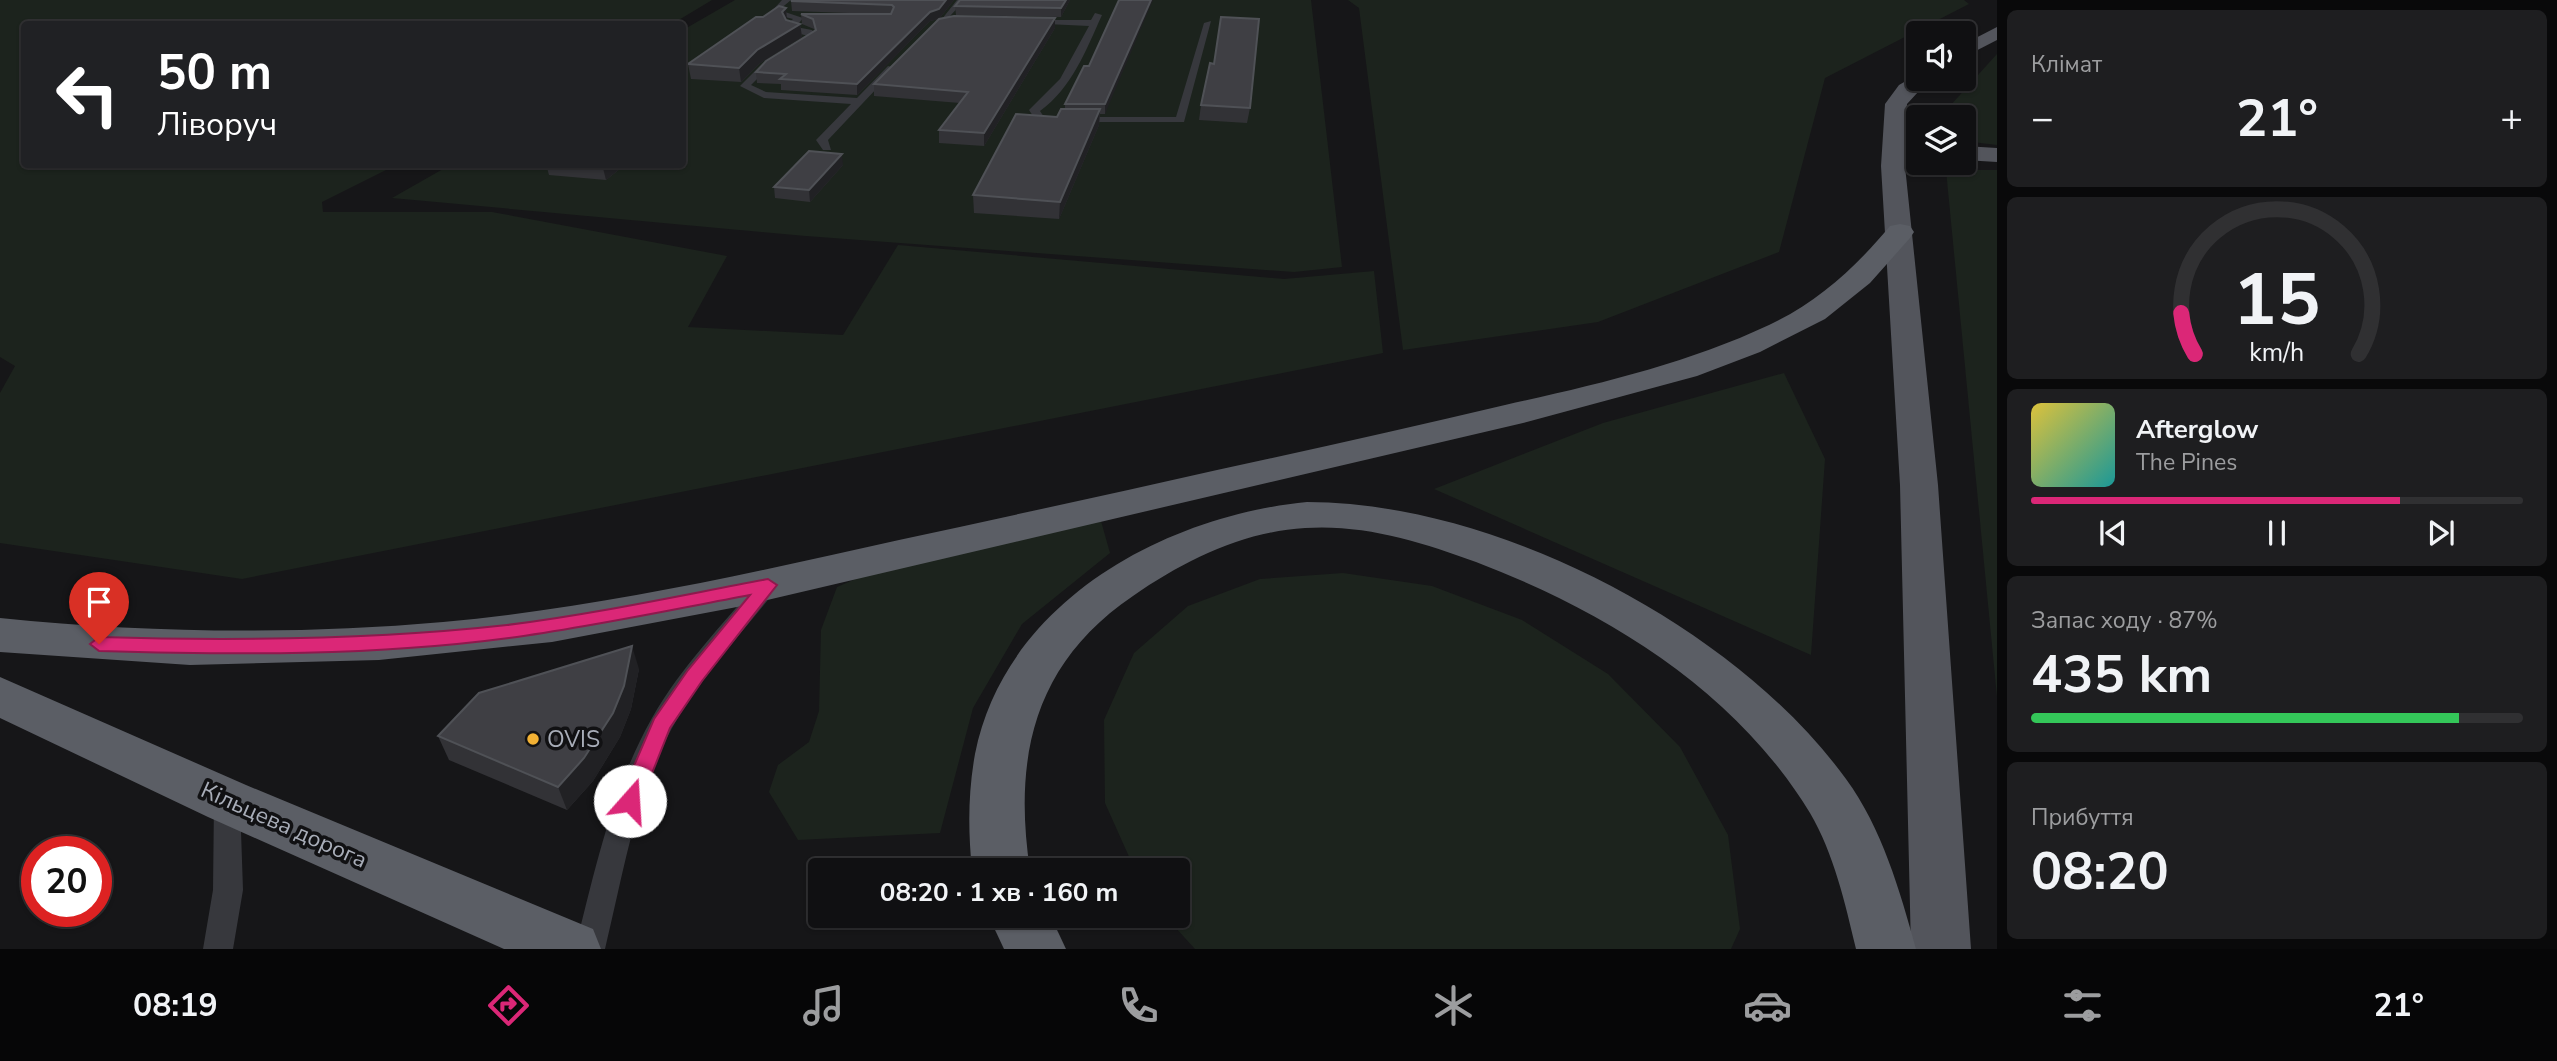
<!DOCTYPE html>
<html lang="uk">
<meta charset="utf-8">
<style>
:root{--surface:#101012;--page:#1e1e20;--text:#f1f3f6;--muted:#9c9d9f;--line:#303032;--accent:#db2777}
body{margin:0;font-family:"Nunito Sans",sans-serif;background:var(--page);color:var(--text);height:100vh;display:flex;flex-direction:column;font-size:26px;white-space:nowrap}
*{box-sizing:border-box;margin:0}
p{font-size:23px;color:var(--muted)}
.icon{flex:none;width:38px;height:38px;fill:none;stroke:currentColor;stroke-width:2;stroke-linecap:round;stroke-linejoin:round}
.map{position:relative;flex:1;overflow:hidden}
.details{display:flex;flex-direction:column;gap:10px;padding:10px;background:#09090a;width:560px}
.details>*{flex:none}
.banner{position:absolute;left:21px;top:21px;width:665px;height:147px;border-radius:7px;box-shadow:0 2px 5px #0004,0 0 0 2px var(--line);background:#202124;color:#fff;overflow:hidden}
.tools{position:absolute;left:1906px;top:21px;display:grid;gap:14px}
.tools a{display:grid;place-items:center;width:70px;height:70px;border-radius:7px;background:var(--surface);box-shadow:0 2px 5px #0004,0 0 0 2px var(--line);font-size:35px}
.speed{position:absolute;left:21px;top:836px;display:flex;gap:14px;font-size:35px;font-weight:700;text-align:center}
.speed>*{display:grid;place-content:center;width:91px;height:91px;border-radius:50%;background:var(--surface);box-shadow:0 2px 5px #0004,0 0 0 2px var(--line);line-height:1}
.speed .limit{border:10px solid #d22;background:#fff;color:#111}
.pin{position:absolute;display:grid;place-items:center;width:60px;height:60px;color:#fff;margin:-72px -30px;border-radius:50% 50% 50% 0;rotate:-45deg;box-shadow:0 0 7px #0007}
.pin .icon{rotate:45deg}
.me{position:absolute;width:77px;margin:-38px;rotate:19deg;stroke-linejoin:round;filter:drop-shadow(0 0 5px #0008)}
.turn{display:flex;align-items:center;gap:24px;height:147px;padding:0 21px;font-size:32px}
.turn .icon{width:91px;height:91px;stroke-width:2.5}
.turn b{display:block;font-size:49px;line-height:60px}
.big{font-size:52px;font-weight:700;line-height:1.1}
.details .card{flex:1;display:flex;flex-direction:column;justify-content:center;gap:10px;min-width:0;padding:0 24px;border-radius:10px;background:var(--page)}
.details .dial{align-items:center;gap:0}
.dial svg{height:182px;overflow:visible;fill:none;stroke:var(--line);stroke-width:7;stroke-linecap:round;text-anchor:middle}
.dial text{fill:var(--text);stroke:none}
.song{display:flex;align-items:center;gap:21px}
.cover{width:84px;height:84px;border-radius:10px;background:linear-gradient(135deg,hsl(50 70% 55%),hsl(180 70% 35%))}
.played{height:7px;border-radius:4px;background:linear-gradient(90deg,var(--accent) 75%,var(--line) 75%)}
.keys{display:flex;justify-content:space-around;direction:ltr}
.heat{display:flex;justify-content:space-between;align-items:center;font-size:38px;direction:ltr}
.charge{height:10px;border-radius:5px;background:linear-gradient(90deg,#34c759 87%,var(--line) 0)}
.trip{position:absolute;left:808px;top:858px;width:382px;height:70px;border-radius:7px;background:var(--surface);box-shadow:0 2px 5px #0004,0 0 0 2px var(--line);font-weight:700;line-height:70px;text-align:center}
.menu{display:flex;height:112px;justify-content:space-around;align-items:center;background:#060607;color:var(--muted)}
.menu .icon{width:49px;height:49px}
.menu .on{color:var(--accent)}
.menu b{font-size:32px;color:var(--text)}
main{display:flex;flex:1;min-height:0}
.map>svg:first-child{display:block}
</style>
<main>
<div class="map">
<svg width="1997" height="949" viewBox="0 0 1997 949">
<rect width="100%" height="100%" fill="#161618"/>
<!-- green -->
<g fill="#1c231d">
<path d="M0,0H712L672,24H24V164L396,165L322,202L323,212H492L727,256L688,327L843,335L898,245L1284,279L1374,271L1383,353L242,579L0,543V393L15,366L0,357Z"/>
<path d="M735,0H1311L1342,267L1294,272L806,236L392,198L450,165L682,164L683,30Z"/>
<path d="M1348,0H1964L1969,4L1825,78L1779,252L1598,322L1403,350L1359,8Z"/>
<path d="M1997,54V145L1964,141V117H1940Z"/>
<path d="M1946,170H1997V697Z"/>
<path d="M1784,373L1825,459L1811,655L1434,489L1603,423Z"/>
<path d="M1101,521L1110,553L1022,624L973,708L940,833L798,840L769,792L778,765L809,742L819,711L821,630L837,587L881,568Z"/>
<path d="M1343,573L1432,586L1522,620L1608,674L1680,747L1728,835L1740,929L1731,949H1195L1164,915H1178V870H1135L1105,803L1104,720L1134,653L1188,606L1260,579Z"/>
</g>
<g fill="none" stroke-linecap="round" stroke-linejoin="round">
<!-- service -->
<g fill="#37383d" fill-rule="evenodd">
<path d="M782,0H791L779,10L803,18L796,27L812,30L817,36L766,70L751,85L766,92L857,98L888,66L896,68L828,140L831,150H823L816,140L851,104L764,98L740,86L760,66L808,36L790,31L786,25L793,19L770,13Z"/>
<path d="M957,0H965L950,16L957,19V23L942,19Z"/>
<path d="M1095,13L1102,15C1086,50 1072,88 1040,111L1044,117H1176L1204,23L1211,21L1184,122H1037L1029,110L1060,79L1089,26L1025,23L1029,20H1091Z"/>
<path d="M768,578L776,580L779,585L776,590C740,635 700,678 672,728C635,796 623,875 605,949H575C595,870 612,789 652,718C681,667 723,624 760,580Z"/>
<path d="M227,791L237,794L240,802L243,890L233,949H203L213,890L214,802L217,794Z"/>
</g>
<!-- primary -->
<g fill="#53555c" fill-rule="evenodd">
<path d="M1997,27V40L1964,57V44Z"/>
<path d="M1918,74V79H1930L1907,104L1905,166L1938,485L1971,949H1911L1900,485L1881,166L1885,104L1899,85Z"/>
<path d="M1964,146L1997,148V162L1964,160Z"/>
</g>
<!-- trunk -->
<g fill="#5b5e65" fill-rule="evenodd">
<path d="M1900,224L1910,226L1914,232L1910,238L1870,283L1825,319L1760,352L1697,376L1523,423L737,607L552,642L379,660L190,665L0,652V618C148,633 295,635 443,622C597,608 748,574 899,540C1005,517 1111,494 1217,470C1313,449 1409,428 1505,405C1595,385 1686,364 1769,325C1818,302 1856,267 1890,226Z"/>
<path d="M1307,502C1496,502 1735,626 1846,779C1882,828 1900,891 1916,949H1856C1845,903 1834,854 1810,813C1735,690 1607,612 1476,562C1422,542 1364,524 1305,528C1242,532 1185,560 1133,596C1034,663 1013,757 1030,870H972C968,830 968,793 975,754C1005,602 1164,516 1307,502Z"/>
<path d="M0,677L246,785L593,929L601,949H504L208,817L0,718Z"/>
<path d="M988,915H1050L1066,949H1004Z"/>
</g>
</g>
<!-- wall -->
<g fill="#323236">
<path d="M793,0H954L939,19L930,21L857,95L781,90V84L757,83L756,72L815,31L814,29L802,24L801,14H877L792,11L791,1Z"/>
<path d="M1070,0L1061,17L956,15L955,6Z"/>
<path d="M1119,0L1105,114H1100L1099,125L1059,219L974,213L973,195L1065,109V104L1089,66Z"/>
<path d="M1055,18V28L984,146L939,143V130L960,103L874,96V84Z"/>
<path d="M800,24L802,37L759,64L741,82L691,79L688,64Z"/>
<path d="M1201,105L1250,108L1247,123L1199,120Z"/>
<path d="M546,164H626L606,180L549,175Z"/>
<path d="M843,165L810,202L775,198L774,187Z"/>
<path d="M639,669L631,709L620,737L593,781L567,810L449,760L438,736Z"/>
</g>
<!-- shaded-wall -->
<g fill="#212124">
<path d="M946,0H954L939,19L930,21L857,95V84L930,12Z"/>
<path d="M1066,0H1070L1061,17V8Z"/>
<path d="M1151,0H1153L1105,114V104Z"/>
<path d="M786,8L787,20L783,25L782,12Z"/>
<path d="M1055,18V28L984,146V133Z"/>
<path d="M800,24L802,37L759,64L741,82L739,68L757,50Z"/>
<path d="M1100,109L1099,125L1059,219L1060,202Z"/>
<path d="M842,154L843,165L810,202L809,190Z"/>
<path d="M602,164H626L606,180Z"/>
<path d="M632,646L639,669L631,709L620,737L593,781L567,810L558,787Z"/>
</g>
<!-- building -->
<g fill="#3f3f44" stroke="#4f5156" stroke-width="2">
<path d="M793,0H946L939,9L930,12L857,84L780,79L786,74L756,72L766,61L816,30L813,19L801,14H891L894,7L892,5L791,1Z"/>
<path d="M960,0H1066L1061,8L955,6Z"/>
<path d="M1119,0H1151L1105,104H1065L1084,66H1089Z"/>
<path d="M779,6L786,8L782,12L786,20L800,24L757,50L739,68L688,64L756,17H763Z"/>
<path d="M954,16L1055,18L984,133L939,130L968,92L874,84L939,19Z"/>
<path d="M1221,17L1259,19L1250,108L1201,105L1210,63L1214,64Z"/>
<path d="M1061,109H1100L1060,202L973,195L1016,114L1057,117Z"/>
<path d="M809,151L842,154L809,190L774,187Z"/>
<path d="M632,646L624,686L613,713L584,758L558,787L438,736L479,693Z"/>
</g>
<!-- route -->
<path fill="#db2777" stroke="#8e194d" stroke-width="2" d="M768,579L777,585L702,681L670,728L641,801L638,807L630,810L622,807L619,801L654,719L688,670L750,595C670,610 590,627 509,638C373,656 236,655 99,651L90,644L99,637C235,641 372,640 507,625C595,614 682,595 768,579Z"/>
<!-- markers -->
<circle fill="#f2b134" stroke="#111113" stroke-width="2.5" cx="533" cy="739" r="7"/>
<g text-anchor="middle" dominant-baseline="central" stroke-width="7" stroke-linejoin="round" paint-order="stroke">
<!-- near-poi labels -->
<g font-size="23" fill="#a8adb8" stroke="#111113" text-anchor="start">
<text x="547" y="739">OVIS</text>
</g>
<!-- near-street labels -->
<g font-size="23" fill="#a8adb8" stroke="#111113">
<text transform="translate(284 825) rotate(24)">Кільцева дорога</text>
</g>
</g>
</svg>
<div class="tools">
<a><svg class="icon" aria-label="sound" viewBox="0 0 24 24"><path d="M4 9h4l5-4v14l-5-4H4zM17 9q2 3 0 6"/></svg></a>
<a><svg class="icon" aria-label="layers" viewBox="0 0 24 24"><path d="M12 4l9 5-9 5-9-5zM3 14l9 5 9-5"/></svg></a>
</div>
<div class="speed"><div class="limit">20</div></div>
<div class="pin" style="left:99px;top:644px;background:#d93025"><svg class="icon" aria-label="arrive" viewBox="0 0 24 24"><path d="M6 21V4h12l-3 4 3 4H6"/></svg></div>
<svg class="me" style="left:630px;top:801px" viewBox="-20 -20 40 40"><circle r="19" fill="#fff"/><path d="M0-13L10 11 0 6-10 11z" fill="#db2777"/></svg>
<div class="trip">08:20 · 1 хв · 160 m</div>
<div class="banner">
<div class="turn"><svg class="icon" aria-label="left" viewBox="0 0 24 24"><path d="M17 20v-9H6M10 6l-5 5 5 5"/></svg><div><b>50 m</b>Ліворуч</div></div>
</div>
</div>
<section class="details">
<div class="card"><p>Клімат</p>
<div class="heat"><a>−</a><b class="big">21°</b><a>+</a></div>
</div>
<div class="card dial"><svg viewBox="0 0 100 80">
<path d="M14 69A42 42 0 1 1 86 69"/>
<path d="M14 69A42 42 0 0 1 8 51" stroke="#db2777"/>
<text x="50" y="56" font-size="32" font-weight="700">15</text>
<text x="50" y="72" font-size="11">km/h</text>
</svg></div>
<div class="card">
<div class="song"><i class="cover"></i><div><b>Afterglow</b><p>The Pines</p></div></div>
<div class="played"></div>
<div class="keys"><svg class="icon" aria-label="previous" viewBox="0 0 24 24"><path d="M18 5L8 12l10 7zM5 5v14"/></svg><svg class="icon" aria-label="pause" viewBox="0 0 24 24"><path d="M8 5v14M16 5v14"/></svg><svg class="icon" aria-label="next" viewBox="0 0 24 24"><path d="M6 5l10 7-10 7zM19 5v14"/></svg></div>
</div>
<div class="card"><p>Запас ходу · 87%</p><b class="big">435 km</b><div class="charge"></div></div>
<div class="card"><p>Прибуття</p><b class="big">08:20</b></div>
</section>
</main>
<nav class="menu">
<b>08:19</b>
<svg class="icon on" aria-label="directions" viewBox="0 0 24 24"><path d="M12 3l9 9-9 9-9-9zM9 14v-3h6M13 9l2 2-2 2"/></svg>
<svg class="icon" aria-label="music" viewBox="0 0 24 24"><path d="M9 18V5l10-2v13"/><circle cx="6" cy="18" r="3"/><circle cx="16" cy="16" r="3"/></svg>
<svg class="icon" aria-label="phone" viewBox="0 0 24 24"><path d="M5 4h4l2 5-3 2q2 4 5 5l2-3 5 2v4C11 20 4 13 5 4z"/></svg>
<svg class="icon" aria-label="climate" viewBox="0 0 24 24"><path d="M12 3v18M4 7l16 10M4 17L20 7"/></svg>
<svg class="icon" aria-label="car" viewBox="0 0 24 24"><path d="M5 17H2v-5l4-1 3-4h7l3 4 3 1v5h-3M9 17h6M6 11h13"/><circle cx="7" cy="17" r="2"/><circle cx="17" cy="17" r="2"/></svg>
<svg class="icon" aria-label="filters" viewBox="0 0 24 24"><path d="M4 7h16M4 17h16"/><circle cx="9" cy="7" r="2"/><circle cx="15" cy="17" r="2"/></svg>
<b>21°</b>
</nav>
